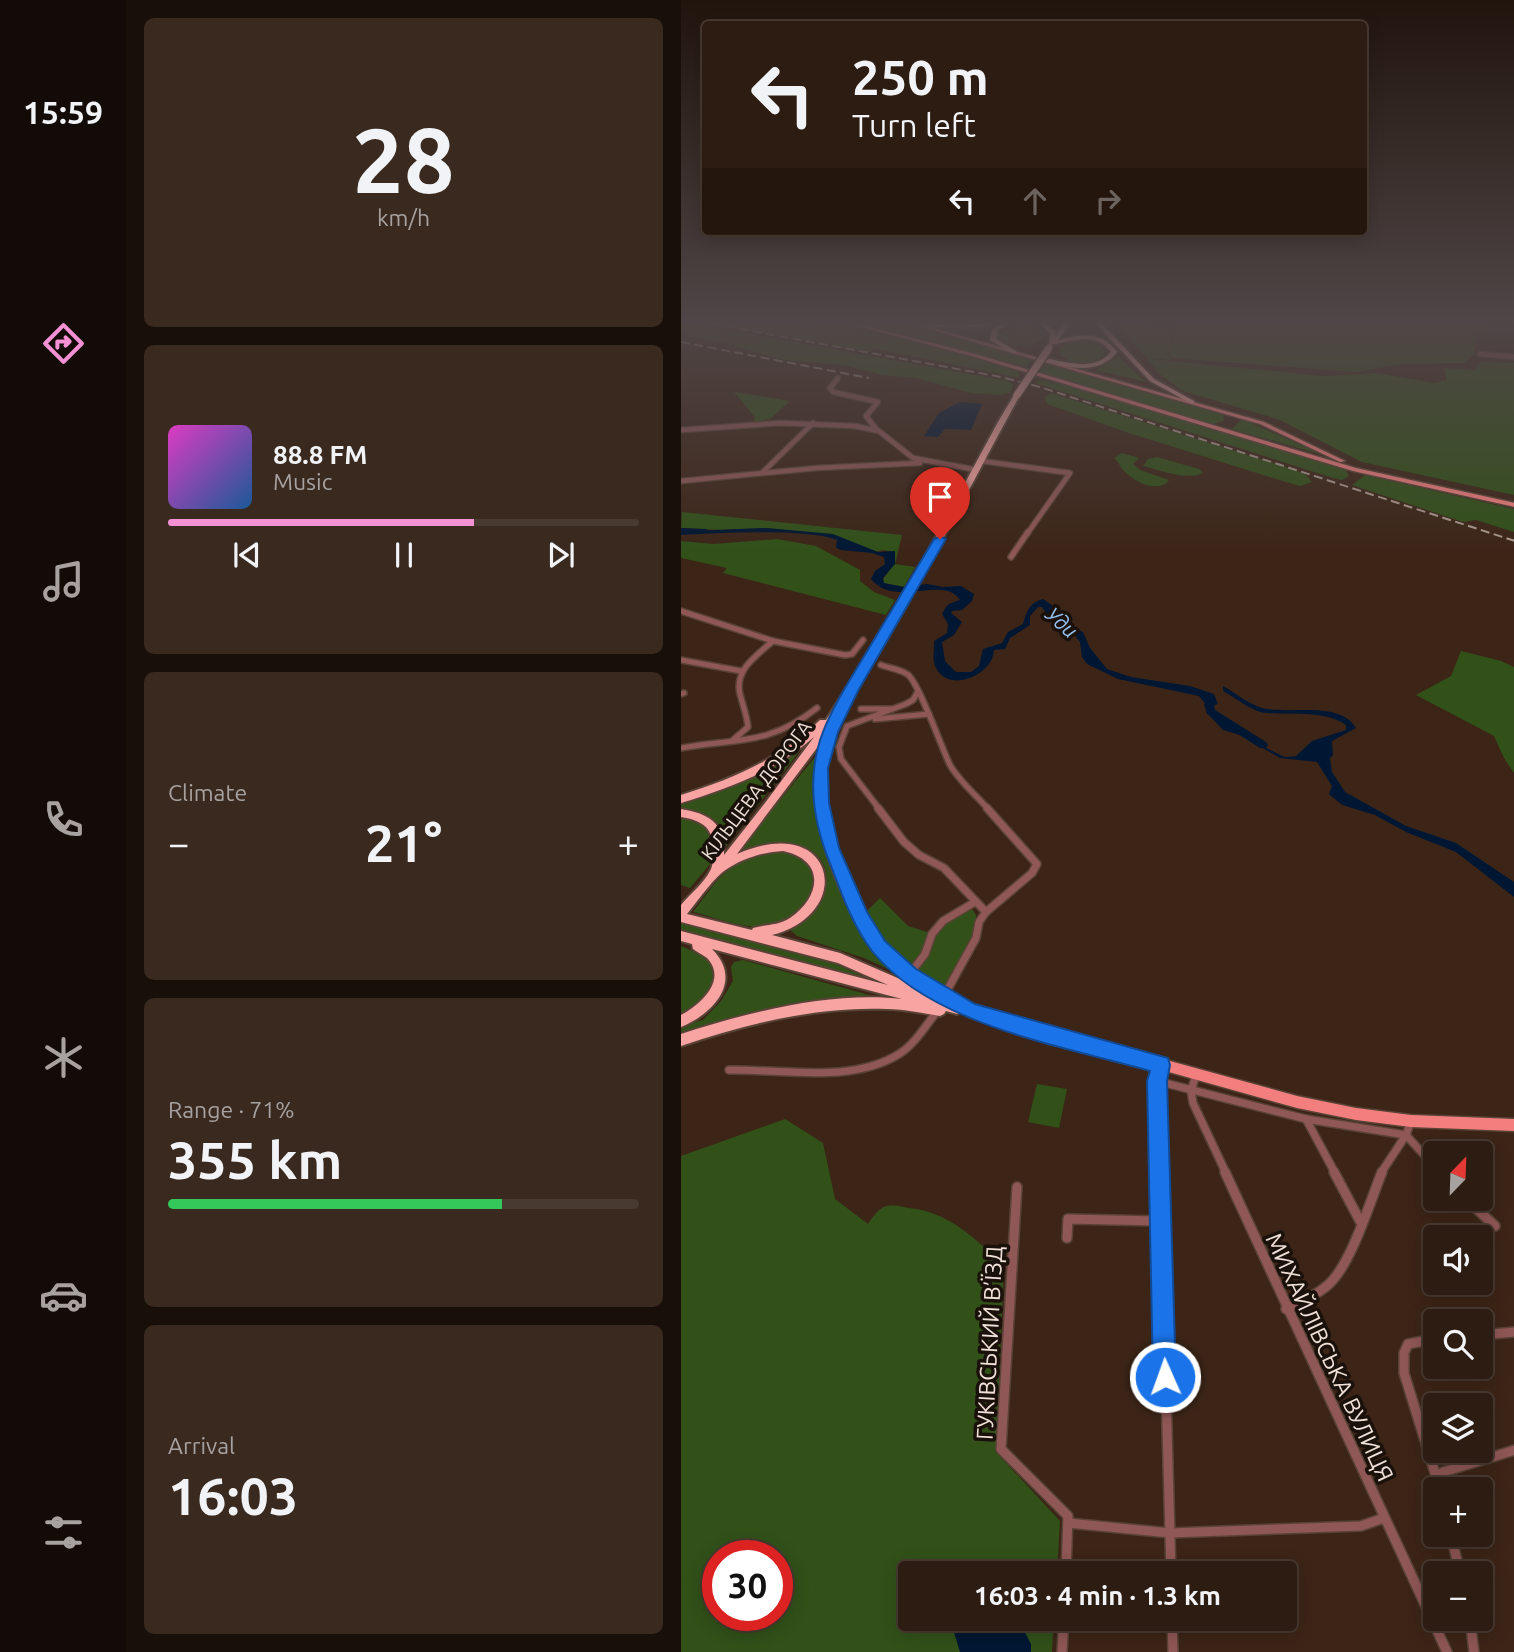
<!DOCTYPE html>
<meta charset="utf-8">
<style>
:root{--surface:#2d1c11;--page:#39291f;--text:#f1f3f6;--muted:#a7a19f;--line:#483a31;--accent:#f491d4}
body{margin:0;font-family:Ubuntu,sans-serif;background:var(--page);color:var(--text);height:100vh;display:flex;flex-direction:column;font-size:26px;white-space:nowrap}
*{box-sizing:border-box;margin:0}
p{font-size:23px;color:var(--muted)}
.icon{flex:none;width:38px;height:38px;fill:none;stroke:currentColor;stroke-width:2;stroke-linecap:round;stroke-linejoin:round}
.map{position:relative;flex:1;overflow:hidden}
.side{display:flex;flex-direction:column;gap:18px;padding:18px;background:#190f09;width:555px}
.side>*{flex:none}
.banner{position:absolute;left:21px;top:21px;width:665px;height:214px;border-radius:7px;box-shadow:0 4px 18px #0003,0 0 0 2px var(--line);background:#2d1c11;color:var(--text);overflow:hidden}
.needle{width:46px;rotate:23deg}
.buttons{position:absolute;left:742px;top:1141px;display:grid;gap:14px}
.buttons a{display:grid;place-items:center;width:70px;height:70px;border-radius:7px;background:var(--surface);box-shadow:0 4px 18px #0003,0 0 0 2px var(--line);font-size:35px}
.speed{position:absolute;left:21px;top:1540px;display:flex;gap:14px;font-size:35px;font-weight:700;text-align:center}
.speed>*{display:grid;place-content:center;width:91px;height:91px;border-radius:50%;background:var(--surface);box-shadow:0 4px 18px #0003,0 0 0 2px var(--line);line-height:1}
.speed .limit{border:10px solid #d22;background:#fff;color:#111}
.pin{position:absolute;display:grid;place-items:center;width:60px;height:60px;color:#fff;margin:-72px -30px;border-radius:50% 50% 50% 0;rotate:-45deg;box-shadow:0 0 7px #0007}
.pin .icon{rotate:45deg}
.me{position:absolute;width:77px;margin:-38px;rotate:358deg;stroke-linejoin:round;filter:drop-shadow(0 0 5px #0008)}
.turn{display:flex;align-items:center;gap:24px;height:147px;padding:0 35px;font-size:32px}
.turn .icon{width:91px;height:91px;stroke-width:2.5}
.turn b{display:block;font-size:49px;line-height:60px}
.lanes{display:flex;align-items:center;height:66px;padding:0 35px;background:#0003;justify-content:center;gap:35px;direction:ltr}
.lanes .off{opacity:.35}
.big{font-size:52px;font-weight:700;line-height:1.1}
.side .tile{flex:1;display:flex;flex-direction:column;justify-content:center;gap:10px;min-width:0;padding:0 24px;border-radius:10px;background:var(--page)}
.side .dial{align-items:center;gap:0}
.dial b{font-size:91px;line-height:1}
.song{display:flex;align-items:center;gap:21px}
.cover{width:84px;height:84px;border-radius:10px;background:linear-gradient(135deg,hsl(310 70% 55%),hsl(210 70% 35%))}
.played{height:7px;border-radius:4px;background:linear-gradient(90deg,var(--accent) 65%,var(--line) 65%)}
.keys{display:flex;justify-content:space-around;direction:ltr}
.heat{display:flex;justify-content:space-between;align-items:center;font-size:38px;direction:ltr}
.charge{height:10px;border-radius:5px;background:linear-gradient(90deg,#34c759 71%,var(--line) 0)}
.trip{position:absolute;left:217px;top:1561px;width:399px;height:70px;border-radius:7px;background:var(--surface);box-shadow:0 4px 18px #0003,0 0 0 2px var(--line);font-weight:700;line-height:70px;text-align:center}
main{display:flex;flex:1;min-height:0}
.dock{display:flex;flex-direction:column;width:126px;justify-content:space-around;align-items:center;background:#120b07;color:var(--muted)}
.dock .icon{width:49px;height:49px}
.dock .on{color:var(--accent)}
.dock b{font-size:32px;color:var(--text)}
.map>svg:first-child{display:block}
</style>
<main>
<nav class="dock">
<b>15:59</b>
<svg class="icon on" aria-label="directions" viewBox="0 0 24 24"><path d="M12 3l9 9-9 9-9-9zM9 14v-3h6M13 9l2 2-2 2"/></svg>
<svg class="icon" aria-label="music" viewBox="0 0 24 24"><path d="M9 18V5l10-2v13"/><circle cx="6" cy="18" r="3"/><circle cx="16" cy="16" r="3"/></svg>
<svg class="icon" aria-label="phone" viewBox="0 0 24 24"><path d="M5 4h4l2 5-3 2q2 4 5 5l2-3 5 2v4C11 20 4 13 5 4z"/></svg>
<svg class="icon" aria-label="climate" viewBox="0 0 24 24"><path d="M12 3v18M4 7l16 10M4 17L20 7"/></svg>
<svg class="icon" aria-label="car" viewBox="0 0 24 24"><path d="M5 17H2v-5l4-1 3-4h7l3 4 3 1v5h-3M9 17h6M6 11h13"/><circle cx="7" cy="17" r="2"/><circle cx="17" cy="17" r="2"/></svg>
<svg class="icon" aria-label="filters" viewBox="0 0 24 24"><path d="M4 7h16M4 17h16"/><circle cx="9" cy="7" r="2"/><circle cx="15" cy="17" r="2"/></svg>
</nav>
<section class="side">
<div class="tile dial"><b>28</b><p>km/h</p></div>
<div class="tile">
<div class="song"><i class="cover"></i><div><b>88.8 FM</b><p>Music</p></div></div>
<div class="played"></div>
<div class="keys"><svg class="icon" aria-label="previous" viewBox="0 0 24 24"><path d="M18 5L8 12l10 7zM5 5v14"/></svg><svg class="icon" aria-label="pause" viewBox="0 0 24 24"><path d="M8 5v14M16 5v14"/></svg><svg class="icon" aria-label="next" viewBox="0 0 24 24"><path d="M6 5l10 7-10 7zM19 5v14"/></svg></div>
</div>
<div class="tile"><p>Climate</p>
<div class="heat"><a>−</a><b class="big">21°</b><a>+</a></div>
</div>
<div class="tile"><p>Range · 71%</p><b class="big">355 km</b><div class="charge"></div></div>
<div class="tile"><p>Arrival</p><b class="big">16:03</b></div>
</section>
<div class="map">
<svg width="834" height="1652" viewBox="0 0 834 1652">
<rect width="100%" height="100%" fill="#3c2517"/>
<!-- green -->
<g fill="#315119" fill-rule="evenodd">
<path d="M0,324H13L327,381L332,385L329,393L319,395L290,393L235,378L202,375L163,365L102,360L48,344L0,335Z"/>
<path d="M32,324H125L123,327L133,326L131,324H158L296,358C306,365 323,366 336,370L339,378L192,348L188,352Z"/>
<path d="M184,324H226L351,359L346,367Z"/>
<path d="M436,324H466L467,327L493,329L494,324H808L805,331L795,335L793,354L783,363L720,364L675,372L491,358L488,355L492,330L486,354L490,360L466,358Z"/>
<path d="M347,325L362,331L364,335L361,339C349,347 327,350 319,336L321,331Z"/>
<path d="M398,341L419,345L424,352L423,355C410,365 391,365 379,355V347Z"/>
<path d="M438,357L465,382L415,370Z"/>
<path d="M467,359L643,376L696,373L753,383L766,380L763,368L793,370L800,362L833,363V495L681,462L599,420L502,391L477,373Z"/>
<path d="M365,363L542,415L543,421L532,424L358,373Z"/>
<path d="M357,380L396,387L654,466L665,470L668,476L661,480L652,478L354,383Z"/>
<path d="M53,392L109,401L89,419L73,422L74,417Z"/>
<path d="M370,393L614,470L625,475L631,482L619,486L605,482L448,433L366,404L363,398Z"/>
<path d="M561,419L642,455L551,429Z"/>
<path d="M441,453L458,458L452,464L459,470L488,480C478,494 453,482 443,471C439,467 438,462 433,458Z"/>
<path d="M476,457L518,469L522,473C506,481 479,470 462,466L467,459Z"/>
<path d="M684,475L833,509V532L795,520L782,522L671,485Z"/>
<path d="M1,512L221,535L214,564L234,567L223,587L202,584L201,581L212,565L213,552L202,550L195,552L153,535L83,528L40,530L0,528Z"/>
<path d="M96,539L135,546L179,570V581L193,592L214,600L205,615L42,573L46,568L0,558V541L33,544Z"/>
<path d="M780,651L820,661L833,667V773L823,758L813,736L735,695L770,676Z"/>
<path d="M121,748L44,848C49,821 22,811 0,810V802Z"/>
<path d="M138,752L136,773L167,902L222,973L220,975L183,958L116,936L108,929C114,926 122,923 127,918C149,899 156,859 122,847C102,840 77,845 58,851Z"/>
<path d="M0,817L18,820L32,834L34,852L30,863L9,888L0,885Z"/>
<path d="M97,851C163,856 127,929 77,927C56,926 32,917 12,912C43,872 45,861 97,851Z"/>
<path d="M199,898L227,926L249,933L288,908C312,917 271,977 263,991L233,973L200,945L183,914Z"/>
<path d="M0,923L154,964L184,977L183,979L0,931Z"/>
<path d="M0,946L28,958C42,983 21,1004 0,1014Z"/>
<path d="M62,960L192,996L113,1006L0,1035V1026L22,1020L40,1001L52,981L50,967L53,962Z"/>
<path d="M356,1084L386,1089L378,1128L347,1122Z"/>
<path d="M104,1119L142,1143L154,1199L187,1224C192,1217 197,1208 206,1206C212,1204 221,1207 228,1208C268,1212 295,1239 323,1266L315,1452L379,1521L376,1573H229V1619H373L371,1652H0V1156ZM37,1556H96V1615H37Z"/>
</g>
<!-- water -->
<g fill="#001733">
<path d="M279,402L301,404L290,430L264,429L257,437L243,436L258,413Z"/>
<path d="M86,528L152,534L197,552L214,551V564L202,578L203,583L224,587L246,584L262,587L280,586L293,594L291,601L281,610L271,611L270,613L281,622L273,635L261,642L264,661L275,672H290L298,666L302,649L321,643L327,632L342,624C346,611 348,603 362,599L378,610V620L402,632L409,648L426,669L450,677L509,686L533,694L537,704L532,706L531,711C536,719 594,755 605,757C606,757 614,756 615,756L631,741L665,730V725C644,710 611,715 586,713C571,712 555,698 542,691V686C554,693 568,704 581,708C610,715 658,700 675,728L651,741L652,755L649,758L651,772L664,792L725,826L775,843L833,882V897L775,852L725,832L694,815L661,805L648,794L651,786L636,762L599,758L559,735L542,730L525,712L526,706L518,696L437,679L406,664L401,657L399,642L392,633L371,622L361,607H357L349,616V625L329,638L324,649L313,650C312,675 268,694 255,668C250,658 254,651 253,641L266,633L267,624L261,614C268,603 264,605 279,600C263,574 214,609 190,579L194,571L204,564L203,557L191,553L160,550L155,548L156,540C127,528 35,533 0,535V529L8,531Z"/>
<path d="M269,1619H337L350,1644V1652H279Z"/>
</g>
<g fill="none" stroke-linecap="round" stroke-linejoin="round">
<!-- river -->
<g fill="#001733" fill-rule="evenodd">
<path d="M0,528L25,529L29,531L25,533L0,532Z"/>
<path d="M528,701L533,704L534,710L585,742L587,745L585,748H579L526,714L523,704Z"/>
</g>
<defs>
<g id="street-far3">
<path d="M799,354L834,357"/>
<path d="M157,378L149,388L152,392L197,402L185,416L196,430"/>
<path d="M0,430L99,423L174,426L198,431L232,458L296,470"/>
<path d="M301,461L389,473L346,534"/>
<path d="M82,472L132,423"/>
<path d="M0,481L136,468L239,463"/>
</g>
<g id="street-far2">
<path d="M330,557L347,532"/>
<path d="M0,611L92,641L164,655L171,654L182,640"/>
<path d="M0,660L60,671"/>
<path d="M200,665C208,668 218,669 226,674C237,680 261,749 269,765C278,781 296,796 308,810"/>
<path d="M0,694L3,693"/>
<path d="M180,709H211"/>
<path d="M194,719L248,714"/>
<path d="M52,740L67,727C66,716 62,706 59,694C53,670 76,655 92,641"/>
<path d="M0,748C56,738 87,746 136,708"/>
<path d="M199,810L160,759L158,747L166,726L225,704L232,700L236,693"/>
</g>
<g id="street-far1">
<path d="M197,808L223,842L238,855L263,868L305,912"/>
<path d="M228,975L244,954L251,934L262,921L294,902"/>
<path d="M263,996L295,938L298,922L305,912L351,873L356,864L306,808"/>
<path d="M48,1070C101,1069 170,1084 218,1054C234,1044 245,1025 257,1010"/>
<path d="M515,1075L510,1091L512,1103L545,1173"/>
<path d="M476,1081L625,1119L725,1135"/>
<path d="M625,1119L654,1173"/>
<path d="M725,1135L754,1167"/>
<path d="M479,1173L476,1081L480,1065"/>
<path d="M700,1173L725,1135L730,1121"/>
</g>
<g id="street">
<path d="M479,1172L490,1573"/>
<path d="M544,1172L766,1652"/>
<path d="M653,1172L679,1221"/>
<path d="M336,1187L320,1449L387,1516L385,1573"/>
<path d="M785,1199L814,1226"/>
<path d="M386,1238L387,1219L478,1221"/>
<path d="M605,1309C621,1301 639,1294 651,1281C672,1258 689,1202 701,1172"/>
<path d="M800,1335L834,1332"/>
<path d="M754,1339L727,1344L723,1353V1373L759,1489"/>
<path d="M757,1477L762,1472L834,1450"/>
<path d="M387,1523L489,1533L680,1526L703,1518"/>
<path d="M770,1535L779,1573"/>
<path d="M491,1619L492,1652"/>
<path d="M789,1619L793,1652"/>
<path d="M381,1652L383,1619"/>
</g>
<g id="primary">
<path d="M169,324H178L298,355L675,468L834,503V507L672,471L294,357Z"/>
<path d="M230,324H238L583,422L664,461L659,462L579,424Z"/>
<path d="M289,1006L616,1096L675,1108L730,1115L834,1119V1131L730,1127L675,1120L616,1108L289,1016L285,1015L283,1011L285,1007Z"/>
</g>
<g id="highway">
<path d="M238,324H312L309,326L277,328L241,326Z"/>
<path d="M321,324H328L317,330L315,339L335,351V353H331L309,340L312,328Z"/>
<path d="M359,324H365L374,331L375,334L383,324H389L377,340C400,334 421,331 436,352C418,375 391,368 366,362L365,361L368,359C389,363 414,371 430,352C414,330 389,343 368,345L369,333Z"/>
<path d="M415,324H421L473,379L513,401V403H509L469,381Z"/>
<path d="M336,393L339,395C279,504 225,616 155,720L159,723C152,737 145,753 144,768C140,827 171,913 213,954C236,977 265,992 293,1007L295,1011L293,1015L289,1017L280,1012L276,1014L265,1011L263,1014L259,1016C241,1013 223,1009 206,1009C136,1006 66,1024 0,1046V1034C67,1012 151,991 221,999L31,949C63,981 32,1014 0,1027V1015C19,1005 47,980 26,958C22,955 16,952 12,949L11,944L0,941V931L207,985L157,963L0,922V905C9,894 23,883 29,871C32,866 32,859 32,854C33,829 24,821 0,817V809C29,814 44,823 43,855L84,803L133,737C95,771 48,788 0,803V795C52,779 100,758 139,720H145L212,616L317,422L333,395ZM142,740C119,801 155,901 195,950C206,964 220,975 235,986L159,953L91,935C176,913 154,811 56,854ZM102,851C145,860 140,897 109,918C97,926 85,924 72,928L71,930L6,914C16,902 32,879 43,871C60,859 81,852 102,851Z"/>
</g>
</defs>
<!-- street-far3 casing -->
<use href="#street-far3" stroke="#594336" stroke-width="7"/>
<!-- street-far2 casing -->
<use href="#street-far2" stroke="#594336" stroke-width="8"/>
<!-- street-far1 casing -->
<use href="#street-far1" stroke="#594336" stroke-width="10"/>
<!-- street casing -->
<use href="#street" stroke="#594336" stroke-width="12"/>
<!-- primary casing -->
<use href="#primary" stroke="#594336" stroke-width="3"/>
<!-- highway casing -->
<use href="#highway" stroke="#594336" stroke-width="4"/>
<!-- street-far3 -->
<use href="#street-far3" stroke="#8f5756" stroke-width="4.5"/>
<!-- street-far2 -->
<use href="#street-far2" stroke="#8f5756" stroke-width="5"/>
<!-- street-far1 -->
<use href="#street-far1" stroke="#8f5756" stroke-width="7"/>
<!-- street -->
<use href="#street" stroke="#8f5756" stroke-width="9"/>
<!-- primary -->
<use href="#primary" fill="#f27e7e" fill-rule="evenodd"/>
<!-- highway -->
<use href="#highway" fill="#f8a4a2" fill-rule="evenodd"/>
<!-- rail -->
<g stroke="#ad9b90" stroke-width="2" stroke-dasharray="9 4.5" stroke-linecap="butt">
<path d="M32,324L320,377L359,387L834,541"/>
<path d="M0,342L188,378"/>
</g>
<defs>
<path id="highway-bridge" d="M336,395L368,348"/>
</defs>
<!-- highway-bridge casing -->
<use href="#highway-bridge" stroke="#594336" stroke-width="10" stroke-linecap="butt"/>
<!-- highway-bridge -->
<use href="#highway-bridge" stroke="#f8a4a2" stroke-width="7"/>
</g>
<!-- sky -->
<linearGradient id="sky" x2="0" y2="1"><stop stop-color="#21140d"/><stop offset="0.58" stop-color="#504647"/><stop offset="1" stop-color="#504647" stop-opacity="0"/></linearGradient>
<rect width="834" height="555" fill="url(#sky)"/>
<!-- route -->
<path fill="#1a73e8" stroke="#114b97" stroke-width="2" d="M259,536L265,539L177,691L157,732L147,768L148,803L158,848L186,912L204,941L235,969L294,1004L487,1058L489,1065L486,1081L495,1377L492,1385L484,1389L475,1385L472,1377L466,1081L469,1071C382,1046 250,1025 191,951C172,926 161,895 150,866C132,823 125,776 142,732C153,704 170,678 185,653C208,615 230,577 253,539Z"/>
<g text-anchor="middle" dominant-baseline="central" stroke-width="7" stroke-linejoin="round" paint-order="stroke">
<!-- street labels -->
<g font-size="19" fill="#f0e1d8" stroke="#1b110b">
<text transform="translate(75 790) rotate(-53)">КІЛЬЦЕВА ДОРОГА</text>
</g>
<!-- water labels -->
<g font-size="21" font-style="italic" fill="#96c2f2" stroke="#1b110b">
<text transform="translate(381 622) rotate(42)">Уди</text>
</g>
<!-- near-street labels -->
<g font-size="23" fill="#f0e1d8" stroke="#1b110b">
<text transform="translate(308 1343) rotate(-87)">ГУКІВСЬКИЙ В’ЇЗД</text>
<text transform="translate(649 1357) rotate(65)">МИХАЙЛІВСЬКА ВУЛИЦЯ</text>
</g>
</g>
</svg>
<div class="buttons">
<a><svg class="needle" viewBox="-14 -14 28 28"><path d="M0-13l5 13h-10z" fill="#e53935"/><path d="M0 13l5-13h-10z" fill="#a7a19f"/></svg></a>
<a><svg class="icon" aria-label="sound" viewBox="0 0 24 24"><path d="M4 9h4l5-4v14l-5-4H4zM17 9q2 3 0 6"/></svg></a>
<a><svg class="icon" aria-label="search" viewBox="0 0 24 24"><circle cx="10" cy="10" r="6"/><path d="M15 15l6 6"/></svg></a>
<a><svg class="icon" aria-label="layers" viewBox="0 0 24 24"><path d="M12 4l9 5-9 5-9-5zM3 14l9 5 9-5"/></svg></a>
<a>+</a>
<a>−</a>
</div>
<div class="speed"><div class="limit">30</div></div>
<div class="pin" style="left:259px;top:539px;background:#d93025"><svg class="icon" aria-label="arrive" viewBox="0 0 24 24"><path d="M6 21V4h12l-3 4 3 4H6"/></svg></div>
<svg class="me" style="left:484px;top:1377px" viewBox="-20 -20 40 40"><circle r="17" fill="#1a73e8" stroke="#fff" stroke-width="3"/><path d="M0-11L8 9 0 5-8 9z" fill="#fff"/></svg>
<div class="trip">16:03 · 4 min · 1.3 km</div>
<div class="banner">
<div class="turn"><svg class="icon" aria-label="left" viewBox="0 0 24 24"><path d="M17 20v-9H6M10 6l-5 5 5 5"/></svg><div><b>250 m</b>Turn left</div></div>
<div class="lanes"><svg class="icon" aria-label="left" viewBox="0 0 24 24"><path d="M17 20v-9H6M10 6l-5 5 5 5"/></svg><svg class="icon off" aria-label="ahead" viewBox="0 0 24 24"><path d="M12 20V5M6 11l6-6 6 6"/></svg><svg class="icon off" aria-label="right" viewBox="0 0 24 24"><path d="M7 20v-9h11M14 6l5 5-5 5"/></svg></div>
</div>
</div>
</main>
